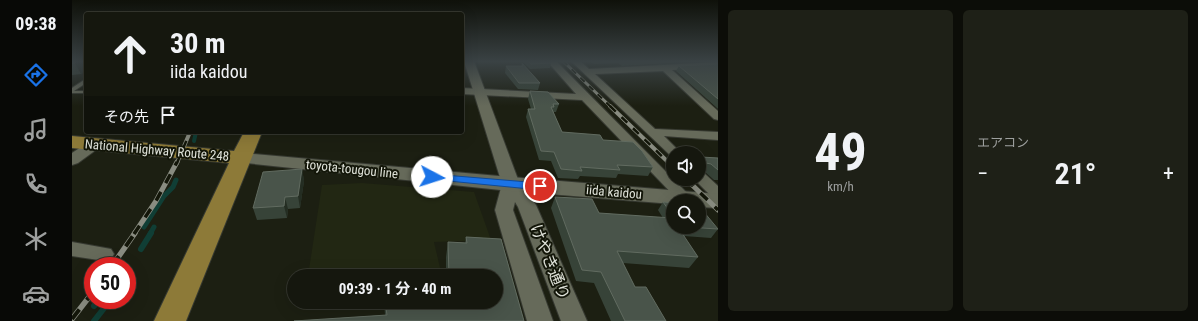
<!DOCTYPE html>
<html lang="ja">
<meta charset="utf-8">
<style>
:root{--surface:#15170e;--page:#1e2017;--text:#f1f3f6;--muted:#9d9f9e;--line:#34362e;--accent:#1a73e8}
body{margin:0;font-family:"Roboto Condensed","Noto Sans JP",sans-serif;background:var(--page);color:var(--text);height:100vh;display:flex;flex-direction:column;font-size:15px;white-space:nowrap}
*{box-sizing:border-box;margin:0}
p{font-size:13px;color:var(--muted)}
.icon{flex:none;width:22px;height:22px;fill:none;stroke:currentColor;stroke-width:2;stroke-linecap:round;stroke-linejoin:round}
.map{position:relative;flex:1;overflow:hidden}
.panel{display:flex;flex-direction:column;gap:10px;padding:10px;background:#0c0d08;width:480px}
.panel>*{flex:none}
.hud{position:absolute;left:12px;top:12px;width:380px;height:122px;border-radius:4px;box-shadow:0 4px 16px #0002,0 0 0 1px var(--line);background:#15170e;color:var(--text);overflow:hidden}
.controls{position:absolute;left:594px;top:146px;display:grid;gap:8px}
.controls a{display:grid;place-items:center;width:40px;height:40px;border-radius:50%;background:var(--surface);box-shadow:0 4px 16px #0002,0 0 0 1px var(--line);font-size:20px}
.speed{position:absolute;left:12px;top:257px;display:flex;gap:8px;font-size:20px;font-weight:700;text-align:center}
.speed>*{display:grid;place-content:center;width:52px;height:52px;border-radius:50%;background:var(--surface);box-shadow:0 4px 16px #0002,0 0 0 1px var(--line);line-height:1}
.speed .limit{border:6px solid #d22;background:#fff;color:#111}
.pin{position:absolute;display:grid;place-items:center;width:34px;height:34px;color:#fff;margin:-17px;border:2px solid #fff;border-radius:50%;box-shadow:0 1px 4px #0007}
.me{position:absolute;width:44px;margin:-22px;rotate:95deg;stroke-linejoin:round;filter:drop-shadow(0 0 3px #0008)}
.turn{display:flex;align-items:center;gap:14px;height:84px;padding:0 20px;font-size:18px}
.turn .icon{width:52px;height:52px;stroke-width:2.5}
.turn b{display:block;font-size:28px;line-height:34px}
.then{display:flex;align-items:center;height:38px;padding:0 20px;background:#0003;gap:8px;font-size:15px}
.big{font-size:30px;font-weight:700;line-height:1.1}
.panel .card{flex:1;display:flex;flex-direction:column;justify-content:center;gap:6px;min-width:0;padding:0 14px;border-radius:6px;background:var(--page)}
.panel .dial{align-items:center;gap:0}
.dial b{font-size:52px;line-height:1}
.heat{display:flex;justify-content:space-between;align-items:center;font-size:22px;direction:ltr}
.panel .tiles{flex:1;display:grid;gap:10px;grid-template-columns:repeat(2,1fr)}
.trip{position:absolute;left:215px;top:269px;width:216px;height:40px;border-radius:20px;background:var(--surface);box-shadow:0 4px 16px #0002,0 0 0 1px var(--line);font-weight:700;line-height:40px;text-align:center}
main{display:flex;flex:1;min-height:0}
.tabs{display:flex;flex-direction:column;width:72px;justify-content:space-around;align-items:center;background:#080906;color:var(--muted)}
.tabs .icon{width:28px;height:28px}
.tabs .current{color:var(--accent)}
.tabs b{font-size:18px;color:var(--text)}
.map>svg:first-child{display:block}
</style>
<main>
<nav class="tabs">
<b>09:38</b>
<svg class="icon current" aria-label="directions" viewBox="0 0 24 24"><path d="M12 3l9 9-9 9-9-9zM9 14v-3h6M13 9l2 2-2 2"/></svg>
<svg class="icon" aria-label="music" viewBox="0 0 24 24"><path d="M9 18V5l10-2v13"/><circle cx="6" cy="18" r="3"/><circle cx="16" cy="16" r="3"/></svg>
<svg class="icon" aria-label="phone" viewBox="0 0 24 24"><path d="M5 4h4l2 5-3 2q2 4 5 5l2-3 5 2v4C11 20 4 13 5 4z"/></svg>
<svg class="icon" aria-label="climate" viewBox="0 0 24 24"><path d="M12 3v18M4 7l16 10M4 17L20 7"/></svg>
<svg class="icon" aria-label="car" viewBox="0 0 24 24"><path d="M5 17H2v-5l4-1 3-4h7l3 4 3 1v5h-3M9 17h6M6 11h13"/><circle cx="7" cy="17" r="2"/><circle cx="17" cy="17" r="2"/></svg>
</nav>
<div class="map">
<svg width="646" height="321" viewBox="0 0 646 321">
<rect width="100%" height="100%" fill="#1c1f12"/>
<!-- built -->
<g fill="#222713">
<path d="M290,183L402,192L419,240L362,242L370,276H236L250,185Z"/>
<path d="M232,302H325L231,310Z"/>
</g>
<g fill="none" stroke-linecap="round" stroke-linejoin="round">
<!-- stream-far2 -->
<path stroke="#103e35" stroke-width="4" d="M122,141L124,132"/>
<!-- stream-far1 -->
<g stroke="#103e35" stroke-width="5">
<path d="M72,227L92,196L101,187L104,180"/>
<path d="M78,234L82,227"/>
</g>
<!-- stream -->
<g stroke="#103e35" stroke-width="6">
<path d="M69,249L79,233"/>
<path d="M22,306L26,300"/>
<path d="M22,321L33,307"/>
</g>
<defs>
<path id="service" d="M12,80H14V83L2,91H14V93H0V88Z"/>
<g id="minor">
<path d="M475,61H484L623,201H607L510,100L390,94V88L504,94Z"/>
<path d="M499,61H508L517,69L646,62V68L600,70L646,111V120L642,119L591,71L523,74L583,129L646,132V140L592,136L609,153H601V156H599Z"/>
<path d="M627,172L632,173L646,186V199L641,198L622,179H627Z"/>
<path d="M0,242L39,249L42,254L39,259L33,261L0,256Z"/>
</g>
<g id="tertiary">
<path d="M392,61H402L447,182L464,205L515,321H489L446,207L443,202L441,210L481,321H455L423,210L430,184Z"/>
<path d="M23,139L28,141L31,144L28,147L6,163L0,165V153L18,141Z"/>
</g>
<path id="secondary" d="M170,153L439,177L646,194V208L627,207V201H601V204L439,191L164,162L161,158L164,154Z"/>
<path id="trunk" d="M172,132H190L114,321H82L157,163L0,148V136L162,151Z"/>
</defs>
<!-- service casing -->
<use href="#service" stroke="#363931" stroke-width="2"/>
<!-- minor casing -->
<use href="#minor" stroke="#363931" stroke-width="2"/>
<!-- tertiary casing -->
<use href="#tertiary" stroke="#363931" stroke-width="2"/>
<!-- secondary casing -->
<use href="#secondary" stroke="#363931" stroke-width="2"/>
<!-- trunk casing -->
<use href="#trunk" stroke="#363931" stroke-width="2"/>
<!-- service -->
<use href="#service" fill="#666a5a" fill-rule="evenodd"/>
<!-- minor -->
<use href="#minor" fill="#666a5a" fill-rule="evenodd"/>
<!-- tertiary -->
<use href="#tertiary" fill="#666a5a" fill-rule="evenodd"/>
<!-- secondary -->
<use href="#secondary" fill="#666a5a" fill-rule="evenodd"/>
<!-- trunk -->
<use href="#trunk" fill="#8d7a38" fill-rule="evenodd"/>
<defs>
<path id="rail-far3" d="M491,61L539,107"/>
<g id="rail-far2">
<path d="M538,106L597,163"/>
<path d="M105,163L118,132"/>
</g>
<g id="rail-far1">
<path d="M596,162L601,167"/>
<path d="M614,179L646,210"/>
<path d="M62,234L84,201L105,162"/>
</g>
<g id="rail">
<path d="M40,266L63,233"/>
<path d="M0,319L21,292"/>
</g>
</defs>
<!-- rail-far3 casing -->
<use href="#rail-far3" stroke="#898c81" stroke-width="3"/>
<!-- rail-far2 casing -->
<use href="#rail-far2" stroke="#898c81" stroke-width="4"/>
<!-- rail-far1 casing -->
<use href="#rail-far1" stroke="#898c81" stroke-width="5"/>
<!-- rail casing -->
<use href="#rail" stroke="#898c81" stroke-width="5.5"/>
<!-- rail-far3 -->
<use href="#rail-far3" stroke="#131609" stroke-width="2" stroke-dasharray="6" stroke-linecap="butt"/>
<!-- rail-far2 -->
<use href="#rail-far2" stroke="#131609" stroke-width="2.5" stroke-dasharray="8" stroke-linecap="butt"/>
<!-- rail-far1 -->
<use href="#rail-far1" stroke="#131609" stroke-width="3.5" stroke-dasharray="10" stroke-linecap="butt"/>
<!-- rail -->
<use href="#rail" stroke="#131609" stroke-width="4" stroke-dasharray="12" stroke-linecap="butt"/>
</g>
<!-- wall -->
<g fill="#374338">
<path d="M0,61H14V71L9,74L0,75Z"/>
<path d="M450,61H478L479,63L478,68L458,69Z"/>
<path d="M517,61H631L550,66L546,63L522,64Z"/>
<path d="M450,63L468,83L466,90L446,89L433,73L434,66H449Z"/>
<path d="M646,64V109L604,71L607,66Z"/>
<path d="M458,91L487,104L484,112H481L490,132L531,140L581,167L576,176L546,174L544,178L508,176L506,179L486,178L479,161L467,160L454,117L456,109H459L456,99Z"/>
<path d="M629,157L646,158V180H642L633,172L629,171L627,169V160Z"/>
<path d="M230,169L232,181L228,208L216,209L215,218L185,220L181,208Z"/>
<path d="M483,197L527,213L591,218L586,210L591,202L601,203V227H627L646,229L639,238L612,236L626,257L617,268L551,263L563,287L594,321H539L522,283L504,281L479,208Z"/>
<path d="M394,237L429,239L452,321H222L313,315L312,302H424V276H374V257L376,242L393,243Z"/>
</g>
<!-- shaded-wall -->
<g fill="#242d22">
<path d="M5,61H14V71L9,74L3,63Z"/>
<path d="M230,169L232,181L228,208L226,196Z"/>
<path d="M213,197L216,209L215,218L212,206Z"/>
</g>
<!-- building -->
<g fill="#49544a" stroke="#616b60">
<path d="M0,61H5L3,63H0Z"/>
<path d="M457,61H478L479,63L459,64Z"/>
<path d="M450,63L468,83H447L434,66H451Z"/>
<path d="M646,64V99L607,66Z"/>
<path d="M458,91L476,92L487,104H481L482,107H479L490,132L528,135L531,140L561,142L570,151L581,167L545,165L548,170L508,167L510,171L489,169L482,152L469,151L456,109H463Z"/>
<path d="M629,157L646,158V170L639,164L634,163Z"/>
<path d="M230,169L226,196L213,197L212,206L181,208L191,172Z"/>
<path d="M483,197L520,199L527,213L600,218L601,220V227H606L626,257L545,251L563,287H574L594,321H553L529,272L510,270Z"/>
<path d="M591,202L601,203V216Z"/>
<path d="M627,206L646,229L614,227H627Z"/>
<path d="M394,237L429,239L452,321H222L315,315L313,302H424V276H377L376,242L395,243Z"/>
</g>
<!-- sky -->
<linearGradient id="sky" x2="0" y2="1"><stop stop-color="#0f110a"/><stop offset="0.58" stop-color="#3a4244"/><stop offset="1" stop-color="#3a4244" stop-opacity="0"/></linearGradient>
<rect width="646" height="106" fill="url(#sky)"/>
<!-- route -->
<path fill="#1a73e8" stroke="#114b97" d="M360,174L468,183L472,186L468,190L356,179L355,177L356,175Z"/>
<g text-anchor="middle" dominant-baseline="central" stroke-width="4" stroke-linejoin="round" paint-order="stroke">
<!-- street labels -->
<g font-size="13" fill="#e0e3da" stroke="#131609">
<text transform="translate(85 150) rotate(5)">National Highway Route 248</text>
<text transform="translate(280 169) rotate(6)">toyota-tougou line</text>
<text transform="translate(542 192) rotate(5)">iida kaidou</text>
</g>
<!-- near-street labels -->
<g font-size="16" fill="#e0e3da" stroke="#131609">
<text transform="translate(478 262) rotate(68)">けやき通り</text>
</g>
</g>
</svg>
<div class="controls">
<a><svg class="icon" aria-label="sound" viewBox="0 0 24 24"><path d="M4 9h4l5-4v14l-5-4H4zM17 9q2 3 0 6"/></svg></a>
<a><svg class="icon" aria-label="search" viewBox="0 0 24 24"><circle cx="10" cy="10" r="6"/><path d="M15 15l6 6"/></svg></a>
</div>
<div class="speed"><div class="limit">50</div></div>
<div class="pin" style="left:468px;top:186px;background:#d93025"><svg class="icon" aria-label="arrive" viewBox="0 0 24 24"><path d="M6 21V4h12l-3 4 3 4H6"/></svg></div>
<svg class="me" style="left:360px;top:177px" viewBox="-20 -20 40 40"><circle r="19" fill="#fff"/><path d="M0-13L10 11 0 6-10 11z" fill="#1a73e8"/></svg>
<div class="trip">09:39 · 1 分 · 40 m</div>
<div class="hud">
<div class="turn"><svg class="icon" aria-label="ahead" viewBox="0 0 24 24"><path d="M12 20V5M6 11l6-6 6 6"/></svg><div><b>30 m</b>iida kaidou</div></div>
<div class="then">その先<svg class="icon" aria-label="arrive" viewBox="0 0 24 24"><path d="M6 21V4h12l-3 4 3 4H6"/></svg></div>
</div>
</div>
<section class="panel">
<div class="tiles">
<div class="card dial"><b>49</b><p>km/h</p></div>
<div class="card"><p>エアコン</p>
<div class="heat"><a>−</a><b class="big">21°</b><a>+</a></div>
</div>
</div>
</section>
</main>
